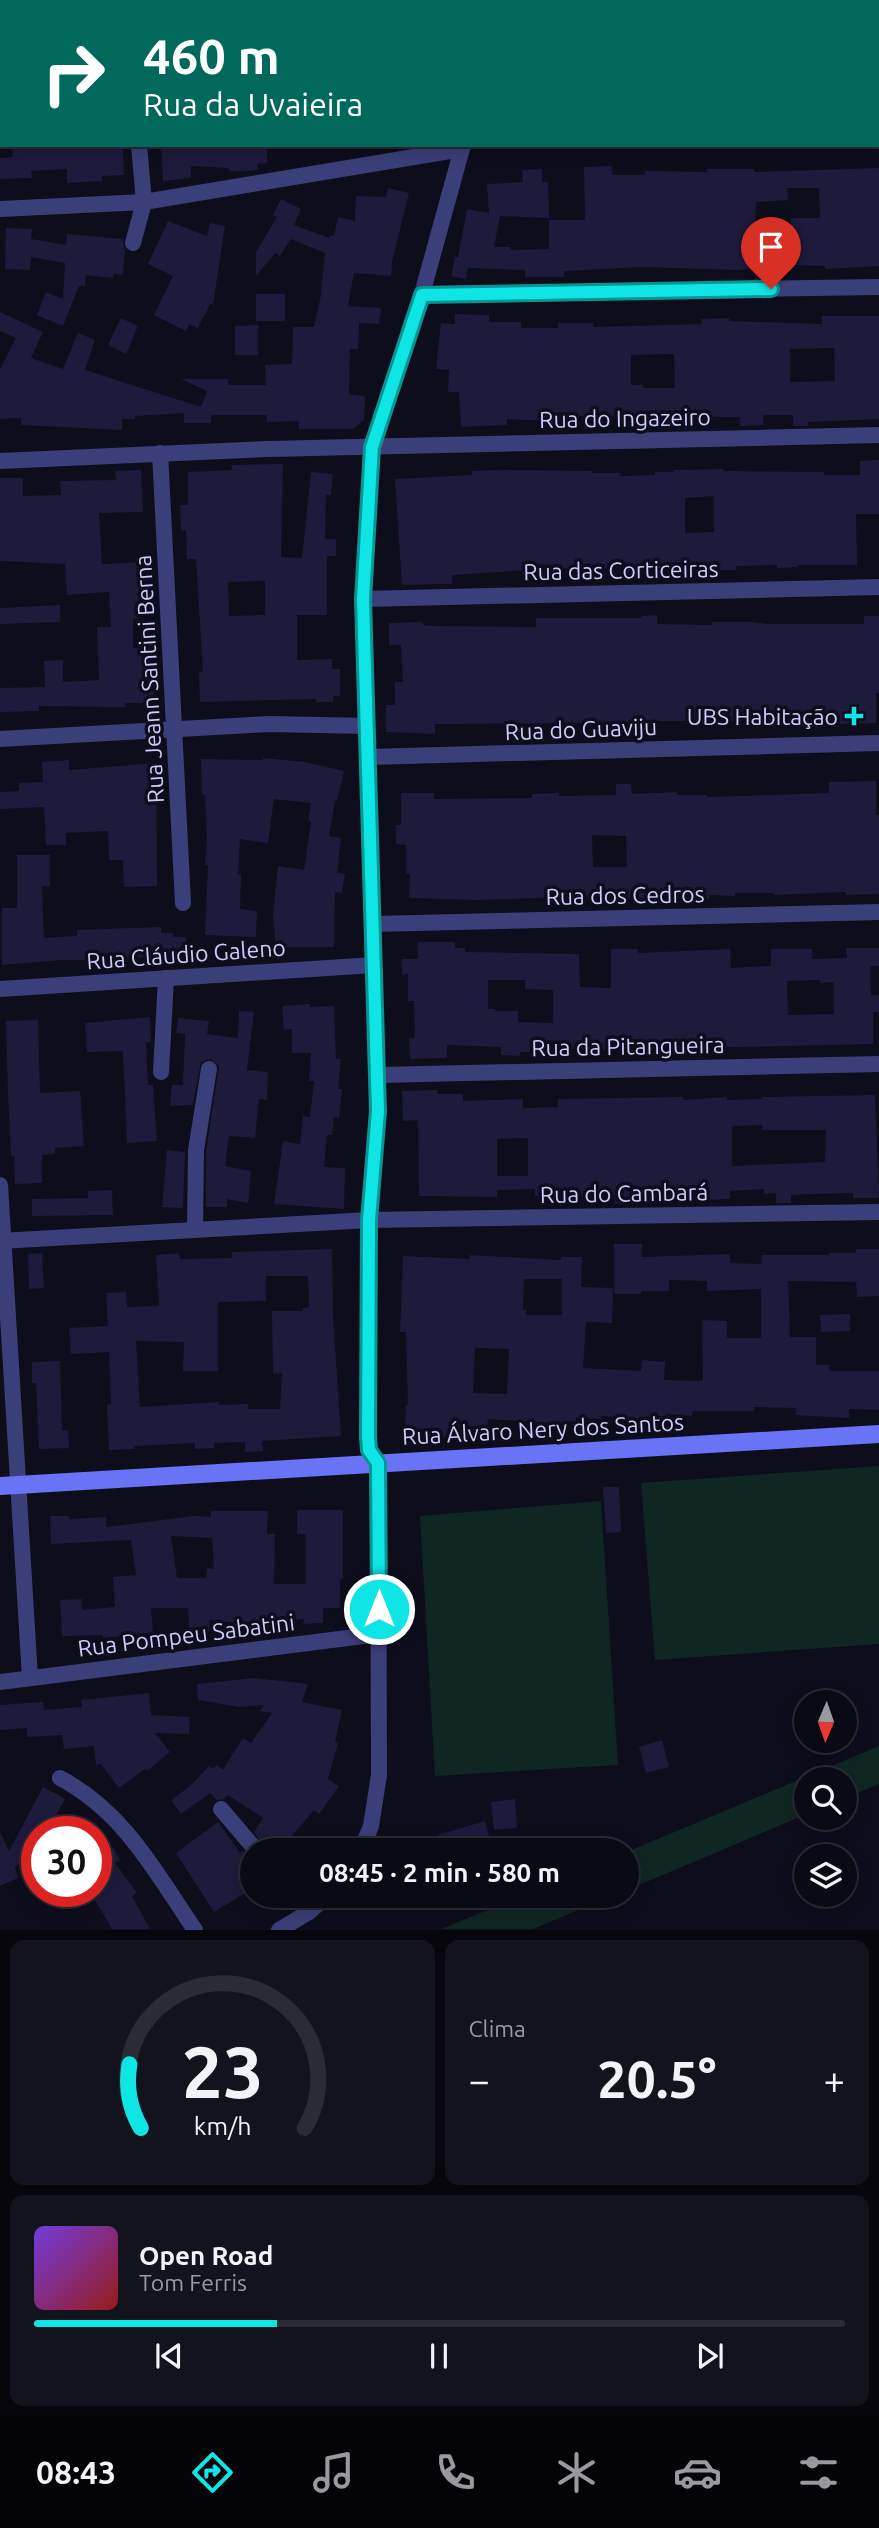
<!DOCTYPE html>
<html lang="pt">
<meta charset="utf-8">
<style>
:root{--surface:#0a0a15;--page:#13131e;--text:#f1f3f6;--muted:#999aa0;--line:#2a2b34;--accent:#0ee5e4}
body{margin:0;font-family:Ubuntu,sans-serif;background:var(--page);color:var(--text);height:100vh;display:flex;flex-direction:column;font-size:26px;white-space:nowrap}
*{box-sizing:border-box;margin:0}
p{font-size:23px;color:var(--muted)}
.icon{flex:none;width:38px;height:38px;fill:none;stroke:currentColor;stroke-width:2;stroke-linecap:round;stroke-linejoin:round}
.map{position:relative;height:1930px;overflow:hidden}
.details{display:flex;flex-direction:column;gap:10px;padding:10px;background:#06060c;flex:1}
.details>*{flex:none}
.top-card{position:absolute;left:0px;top:0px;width:880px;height:147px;box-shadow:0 4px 18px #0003,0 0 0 2px var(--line);background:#00695c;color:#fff;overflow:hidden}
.needle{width:46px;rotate:182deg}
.buttons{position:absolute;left:794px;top:1690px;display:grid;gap:14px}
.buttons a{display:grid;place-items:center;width:63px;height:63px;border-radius:50%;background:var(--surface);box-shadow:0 4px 18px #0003,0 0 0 2px var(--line);font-size:35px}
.speed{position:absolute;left:21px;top:1816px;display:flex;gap:14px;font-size:35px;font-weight:700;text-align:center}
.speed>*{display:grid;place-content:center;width:91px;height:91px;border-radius:50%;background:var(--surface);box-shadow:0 4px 18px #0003,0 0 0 2px var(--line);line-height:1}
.speed .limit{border:10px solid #d22;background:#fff;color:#111}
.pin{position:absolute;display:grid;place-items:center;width:60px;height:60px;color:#fff;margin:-72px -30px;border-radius:50% 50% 50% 0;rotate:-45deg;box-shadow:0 0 7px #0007}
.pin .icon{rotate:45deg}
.me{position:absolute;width:77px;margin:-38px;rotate:0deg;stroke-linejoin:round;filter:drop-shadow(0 0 5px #0008)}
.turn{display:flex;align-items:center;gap:24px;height:147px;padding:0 28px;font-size:32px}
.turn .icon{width:91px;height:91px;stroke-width:2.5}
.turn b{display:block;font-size:49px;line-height:60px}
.big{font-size:52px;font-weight:700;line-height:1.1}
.details .tile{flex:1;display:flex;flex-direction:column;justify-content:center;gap:10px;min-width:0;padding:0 24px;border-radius:14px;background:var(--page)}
.details .dial{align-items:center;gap:0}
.dial svg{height:182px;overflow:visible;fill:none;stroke:var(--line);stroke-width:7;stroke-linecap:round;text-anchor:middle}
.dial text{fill:var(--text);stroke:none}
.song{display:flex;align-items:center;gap:21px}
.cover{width:84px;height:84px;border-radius:10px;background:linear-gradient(135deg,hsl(260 70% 55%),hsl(0 70% 35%))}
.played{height:7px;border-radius:4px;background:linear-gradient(90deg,var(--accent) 30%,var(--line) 30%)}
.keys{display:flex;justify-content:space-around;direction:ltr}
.heat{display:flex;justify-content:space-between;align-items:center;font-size:38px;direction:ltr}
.details .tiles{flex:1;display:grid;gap:10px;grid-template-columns:1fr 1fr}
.tile:last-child{grid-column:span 2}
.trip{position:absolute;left:240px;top:1838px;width:399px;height:70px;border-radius:35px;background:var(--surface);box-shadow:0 4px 18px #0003,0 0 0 2px var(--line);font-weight:700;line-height:70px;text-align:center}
.dock{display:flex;height:112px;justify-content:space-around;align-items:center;background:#040408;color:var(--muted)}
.dock .icon{width:49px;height:49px}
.dock .active{color:var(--accent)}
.dock b{font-size:32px;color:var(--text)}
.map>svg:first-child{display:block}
</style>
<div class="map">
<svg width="879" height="1930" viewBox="0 0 879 1930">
<rect width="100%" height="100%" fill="#0e0d1c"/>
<!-- green -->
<g fill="#102623">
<path d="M879,1466V1644L655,1660L641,1483Z"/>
<path d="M601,1501L618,1765L435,1776L420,1516Z"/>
<path d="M879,1746V1784L845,1798V1780H807V1814L627,1890V1852Z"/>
<path d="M524,1895H614L533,1929H442Z"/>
</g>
<!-- building -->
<g fill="#1d1a3c" fill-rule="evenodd">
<path d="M63,145L123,148L124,175L102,176V181L67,183V169L31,171L32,178L0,179V158L13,157L12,148Z"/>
<path d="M161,145H267V163L257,164L258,170L242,171H229V168L191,166V178L163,181Z"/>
<path d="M612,166V175H645V171L707,172V169H754V172L879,168V266L825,269V266L792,265L738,270L642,267L564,271V277H525V270L468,268L466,279L451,276L455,257H458L467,209L489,213L487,184L523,182L522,170L542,169V182H548L549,218L500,216L494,247H510V250L549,249V220H585L584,167ZM787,188H819L820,218H791V242L755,243L756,202L788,200Z"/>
<path d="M388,188L409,193L392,262L391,276L354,273L348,306L381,308L379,324L359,323L358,349H350L349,394L365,396L364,420L353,429H299V421L267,422V415H211V423H184V413L135,416V419H122V430L21,425V418L0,419V370L16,338L0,331V312L43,332L31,358L63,369L78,333L95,340L85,370L201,407L207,391L181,379H228V385H266L265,365L292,364L293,327H314L321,295L325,253L291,239L280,256L275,253L256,276V252L277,217L273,215L281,199L301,209L294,225L329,238L330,235L334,236L338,217L355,221L356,196L386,197Z"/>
<path d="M168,221L207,236L210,223L225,226L213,305L210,304L198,328L189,324L186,331L154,315L173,276L148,264Z"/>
<path d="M6,228L32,229L31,239L66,245L67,234L123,239L125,250L123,275L113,274V278L86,275L85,286H79L63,326L37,315L46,292L63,299L65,263L31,257L30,270L5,269Z"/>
<rect x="256" y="294" width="29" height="27"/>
<path d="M455,314L489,315V322H521V328H558V323H593V327L702,324L701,319L729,318V321L822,324V316H879V419L808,422V426H793V415H763L764,425L740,426V417L613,416V424H596V416H566V422L507,419V425L461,427L459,392H448L449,370L436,369L441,323L455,324ZM834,348L835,381L790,382V349ZM674,354L675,388H643V385H631V355Z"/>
<path d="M121,318L138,326L126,354L108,345Z"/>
<path d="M258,325V355H235V326Z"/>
<path d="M879,460V514H856L857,565H798V567L777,568V565L736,566V570H717V567L542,569L452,575V584L402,585L395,479L472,475V471L501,470L591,471V473H620L621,476L655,475V472H674L673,470L723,469V471L824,472V475H860V461ZM714,496V532L685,533V498Z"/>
<path d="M283,464L281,557L302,558L311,472L333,474L331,495H326L325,539H336V556H327V615H297V660L332,659V669H340V696H333V702H316V699L200,702L199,672H203L196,559H187L186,530L181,531L180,505H188V472L232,470L231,465ZM265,581V615L229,616L228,582Z"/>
<path d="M141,470L143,512L99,513L102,564L142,562L144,588H140L142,612L140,618L133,619V648L155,647L158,692H154V703H125L126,707H112L39,706V711L0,712V688L45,687L44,661L63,660V682L99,680L97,627H111L109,592L67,595L65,564L0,561V478H23V496L61,495L60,481L116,480L115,471Z"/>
<path d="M60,605V622L0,624V608Z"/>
<path d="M657,615V624L712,625V622H752L768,624H864V616H879V693H876V723L831,724V717L738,721H649L623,723V732L594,733L593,723L435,724V734L386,732V705H395V682H403L401,645H389V623L423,622V625L428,626L536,627V618H642V616Z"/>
<path d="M263,758L305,762L344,771L337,801H335L329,836L341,838L337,873L345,874L342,893L335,892L334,947H276L273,915L278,866L304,870L311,821H308L311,803L274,799L268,843L240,839L238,874L241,875L240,909L257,911L256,937L205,935L208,865H205L207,839L205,795H202L201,759L263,760Z"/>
<path d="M69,760V770L156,763L157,886L124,887L123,860H109L108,831L66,833V845H46L44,807L0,809V792L19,791V783L43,782L42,762Z"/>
<path d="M876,781V815H879V894L846,895V892L774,895V893H735V896L709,895V899H682V897L627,898V896H600L476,900L409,898L410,874H406V845L396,844V825H401V793H434V799L532,798V794L559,793V796L616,795V784H631L632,794L677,792V795H706L707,797L829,793V782ZM592,835L626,836L627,867H593Z"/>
<path d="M17,855H50V886H42L44,938L77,936V930L161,927V933H173V937H186V961H148V957L100,959V960H62L2,965V908H17Z"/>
<path d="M418,942H455V948H465V952L579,954L580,987L611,988V949H638V953L730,949L731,968L771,966V949H812V959L847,958L846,948H879V966H870L871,995H879V1012H873V1044L650,1049V1053L581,1049H550V1052H520V1056L501,1055V1047L447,1045V1058L410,1059L409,1038H415L414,1001H408V974L402,975V959H418ZM488,980H525V989L553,990V1023L518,1022V1011H495V1009H488ZM820,980V983L834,982V1014L788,1015L787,981Z"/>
<path d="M310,1004V1007L334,1006L336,1059H341L338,1089H342L339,1118L334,1117L332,1135H327L324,1167L345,1168L344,1209L274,1204L283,1141L300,1144L303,1116L310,1117L314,1081H309L311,1053H292V1029L284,1030L282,1006Z"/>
<path d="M239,1011L254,1012L247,1070L268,1072L267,1100L259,1099L255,1138L229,1136L225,1166L251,1171L248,1203L227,1199V1207H206V1151L219,1066L211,1059L201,1062L193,1105L170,1106L172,1085H183L185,1034L176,1033L178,1018L209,1021L207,1034L238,1038Z"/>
<path d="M150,1017L151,1042H146L148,1085H153L157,1141L127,1143L123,1051L87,1052L85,1023Z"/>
<path d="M38,1020L40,1093L80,1091L84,1146L55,1148V1154L42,1155V1183L15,1184L14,1156H11L8,1095L6,1021Z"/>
<path d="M437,1090V1094H463V1101L523,1099V1108L558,1107V1099L683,1097V1100L727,1097V1100L762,1099V1097L875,1095L879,1198H853V1193L815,1194L791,1195V1203H776V1193L764,1194V1189L730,1191V1199L703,1200V1195H671V1204H650V1203L615,1204V1196H535V1189L497,1190V1197L419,1196L418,1120L403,1121L402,1091ZM762,1125V1130H826L825,1162L732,1166V1126ZM528,1138V1176H497V1139Z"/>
<path d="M167,1150L185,1152L183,1208L162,1207Z"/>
<path d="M112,1190L113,1215L32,1216V1199L88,1198V1191Z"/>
<path d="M614,1244H642V1257L730,1254V1263L762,1264V1255H829V1253H856V1249H879V1296L857,1297L856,1282L788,1281L790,1337H816V1365H830L829,1371H879V1410L849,1409V1418L796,1415V1408L754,1407V1411H693L692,1416L666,1414L665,1427H635V1418L602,1416L601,1419L576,1418V1422L568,1421V1424L488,1419L487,1427L471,1426L470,1438L405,1437L406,1405H408L406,1332H400L403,1256L470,1259V1255L561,1260V1257H582L581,1287L613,1288L612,1323L586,1322L583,1368L641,1371L642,1360L665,1362L664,1380L698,1381L703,1380L702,1320L727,1321V1338H761V1289L707,1291V1281L669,1280V1291H641V1294H614ZM524,1279H562V1315H526V1310H523ZM475,1348L509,1349L507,1394L473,1393Z"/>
<path d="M332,1249L333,1317L341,1436L262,1441L263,1451L245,1452V1442L214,1443V1448L195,1449V1443L134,1446V1449L109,1450L107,1405L111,1404L109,1352L71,1354L69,1328L108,1326L106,1293L126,1292L127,1307L159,1306L156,1255L179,1253L180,1259L232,1258V1252ZM266,1276H308L309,1307L303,1308V1311H272L273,1374L282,1373L280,1409H248V1404L219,1405V1402L140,1407L136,1341L184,1342L183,1371H218V1302L266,1301Z"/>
<path d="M42,1253L44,1288L29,1289L28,1254Z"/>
<path d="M850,1314V1331L821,1332L820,1315Z"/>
<path d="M60,1361L62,1431L68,1430L69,1448L39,1449L36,1383H32V1362Z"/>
<path d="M603,1487H619L621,1532L606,1533Z"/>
<path d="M297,1510H343V1579H340V1608H323V1623L303,1624L304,1619L251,1624L209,1620L210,1631L189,1633L188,1608H151L153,1633L103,1638V1635L62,1636L60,1600L82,1599V1610L115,1607L113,1577L136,1575L131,1540L51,1544L50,1516H69V1519L106,1517V1527L193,1516L211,1517V1511H268L267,1534H275L274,1584H306V1534H297ZM171,1536L212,1538L214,1569L207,1568L206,1578H177Z"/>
<path d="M254,1678L308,1684L302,1702L342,1710L335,1742L338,1743L328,1779L339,1786L319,1814L314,1810L292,1836L308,1850H266L254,1832L263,1818L228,1795L224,1799L217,1800L210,1793L181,1814L171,1800L190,1786L209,1766L213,1769L217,1765L223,1770L243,1738L251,1743L272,1713L260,1711L264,1705L239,1707L198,1700L197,1684Z"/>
<path d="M149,1693L151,1715L190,1717L189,1734L155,1733L170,1752L147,1771L145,1769L119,1788L101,1764L96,1765L94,1746L64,1749L62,1735L27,1737V1728L0,1730V1705L43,1702L44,1710L82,1707L81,1700Z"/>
<path d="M662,1740L669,1767L646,1773L639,1747Z"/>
<path d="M43,1787L65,1799L47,1832H37V1849L15,1867L18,1878L0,1886V1832L9,1851Z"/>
<path d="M515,1799L517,1828L494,1830L491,1802Z"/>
<path d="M485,1821L493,1850H442L438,1835Z"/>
<path d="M218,1822L240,1853L242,1850L252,1860V1889L214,1912L176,1853Z"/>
<path d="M96,1833L110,1848L113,1847L120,1860L115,1863L137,1893L132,1896L150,1929H112L90,1892H96Z"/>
</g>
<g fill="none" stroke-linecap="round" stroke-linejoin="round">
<!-- minor -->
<g stroke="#3b3f79" stroke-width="16">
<path d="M521,0L534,2"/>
<path d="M142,2V0"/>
<path d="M580,2L593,0"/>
<path d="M878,135H879"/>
<path d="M0,209L144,202L462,149"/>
<path d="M133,243L144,202L139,145"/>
<path d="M422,294L879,287"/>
<path d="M160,453L183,903"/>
<path d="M0,461L267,449L879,435"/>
<path d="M363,599L879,587"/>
<path d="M0,739L269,724L367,726"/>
<path d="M368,757L879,743"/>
<path d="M373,924L879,912"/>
<path d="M0,989L374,965"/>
<path d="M161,1072L166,978"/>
<path d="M378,1075L879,1064"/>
<path d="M0,1185L30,1678"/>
<path d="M195,1229L196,1150L209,1069"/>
<path d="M0,1241L369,1220L879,1212"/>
<path d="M0,1682L379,1634"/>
<path d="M60,1778C124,1812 155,1871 195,1930"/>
<path d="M221,1809L256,1850"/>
<path d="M361,1850L371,1826L379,1775L378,1463L369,1450L368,1438L369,1220L378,1111L363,599L372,447L422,294L463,145"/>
<path d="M295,1895L309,1912"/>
<path d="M279,1930L309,1912L328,1895"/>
</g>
<!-- secondary -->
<path stroke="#6973f6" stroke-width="18" d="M0,1486L879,1434"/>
</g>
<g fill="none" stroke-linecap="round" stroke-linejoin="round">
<defs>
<path id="route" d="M379,1609L378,1463L369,1450L368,1437L369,1220L378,1111L363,599L372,447L422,295L771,289"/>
</defs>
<!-- route casing -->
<use href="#route" stroke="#099594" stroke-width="18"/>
<!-- route -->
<use href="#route" stroke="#0ee5e4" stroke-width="12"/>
</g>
<!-- markers -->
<path fill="#0ee5e4" stroke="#0e0d1c" stroke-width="2.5" d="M850.5 705.5h7v7h7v7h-7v7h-7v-7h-7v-7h7z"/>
<g text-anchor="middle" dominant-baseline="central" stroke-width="7" stroke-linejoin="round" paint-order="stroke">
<!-- street labels -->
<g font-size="23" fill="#cccbfc" stroke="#0e0d1c">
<text transform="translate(625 418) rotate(-1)">Rua do Ingazeiro</text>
<text transform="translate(621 570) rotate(-1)">Rua das Corticeiras</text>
<text transform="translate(149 679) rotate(-93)">Rua Jeann Santini Berna</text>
<text transform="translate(581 729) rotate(-2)">Rua do Guaviju</text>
<text transform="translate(625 895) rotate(-1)">Rua dos Cedros</text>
<text transform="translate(186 954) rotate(-4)">Rua Cláudio Galeno</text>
<text transform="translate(628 1046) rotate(-1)">Rua da Pitangueira</text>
<text transform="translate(624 1193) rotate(-1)">Rua do Cambará</text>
<text transform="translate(543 1429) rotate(-3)">Rua Álvaro Nery dos Santos</text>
<text transform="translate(186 1635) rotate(-7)">Rua Pompeu Sabatini</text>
</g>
<!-- poi labels -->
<g font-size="23" fill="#cccbfc" stroke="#0e0d1c" text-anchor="end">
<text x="838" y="716">UBS Habitação</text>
</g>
</g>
</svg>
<div class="buttons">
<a><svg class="needle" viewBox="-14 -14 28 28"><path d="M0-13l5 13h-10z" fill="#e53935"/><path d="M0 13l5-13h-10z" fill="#999aa0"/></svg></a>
<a><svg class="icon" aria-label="search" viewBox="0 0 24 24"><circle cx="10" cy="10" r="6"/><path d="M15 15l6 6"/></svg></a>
<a><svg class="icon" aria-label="layers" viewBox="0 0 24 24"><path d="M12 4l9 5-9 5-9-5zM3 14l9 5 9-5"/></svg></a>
</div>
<div class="speed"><div class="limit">30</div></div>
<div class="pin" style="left:771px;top:289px;background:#d93025"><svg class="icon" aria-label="arrive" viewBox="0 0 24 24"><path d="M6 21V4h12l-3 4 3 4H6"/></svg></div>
<svg class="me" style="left:379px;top:1609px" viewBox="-20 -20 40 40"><circle r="17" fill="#0ee5e4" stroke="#fff" stroke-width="3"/><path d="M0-11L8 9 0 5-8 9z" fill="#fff"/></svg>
<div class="trip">08:45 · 2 min · 580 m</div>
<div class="top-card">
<div class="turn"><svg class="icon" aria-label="right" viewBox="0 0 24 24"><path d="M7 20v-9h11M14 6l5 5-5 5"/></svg><div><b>460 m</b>Rua da Uvaieira</div></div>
</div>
</div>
<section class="details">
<div class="tiles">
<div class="tile dial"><svg viewBox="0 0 100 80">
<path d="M14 69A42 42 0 1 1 86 69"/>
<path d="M14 69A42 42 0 0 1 9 41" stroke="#0ee5e4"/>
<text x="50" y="56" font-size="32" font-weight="700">23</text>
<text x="50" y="72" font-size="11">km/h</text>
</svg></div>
<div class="tile"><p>Clima</p>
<div class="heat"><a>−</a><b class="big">20.5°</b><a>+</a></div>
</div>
<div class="tile">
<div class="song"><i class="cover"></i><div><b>Open Road</b><p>Tom Ferris</p></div></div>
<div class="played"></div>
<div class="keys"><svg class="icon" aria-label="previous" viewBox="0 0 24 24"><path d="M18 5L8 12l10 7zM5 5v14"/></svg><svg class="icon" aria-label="pause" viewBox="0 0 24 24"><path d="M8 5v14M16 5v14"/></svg><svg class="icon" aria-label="next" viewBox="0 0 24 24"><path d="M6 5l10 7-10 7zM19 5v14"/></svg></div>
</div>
</div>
</section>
<nav class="dock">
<b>08:43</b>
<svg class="icon active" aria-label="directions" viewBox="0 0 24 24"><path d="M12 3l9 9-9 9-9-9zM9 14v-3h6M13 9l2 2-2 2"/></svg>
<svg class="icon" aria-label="music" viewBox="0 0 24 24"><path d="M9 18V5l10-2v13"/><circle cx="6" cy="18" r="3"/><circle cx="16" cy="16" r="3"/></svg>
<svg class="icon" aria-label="phone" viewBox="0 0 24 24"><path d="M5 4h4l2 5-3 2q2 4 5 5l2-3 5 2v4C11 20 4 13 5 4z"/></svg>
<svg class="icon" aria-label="climate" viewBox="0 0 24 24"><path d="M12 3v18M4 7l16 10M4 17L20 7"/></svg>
<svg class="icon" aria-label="car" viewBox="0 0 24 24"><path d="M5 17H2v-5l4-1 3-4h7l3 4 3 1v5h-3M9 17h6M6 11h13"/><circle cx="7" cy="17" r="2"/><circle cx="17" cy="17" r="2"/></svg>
<svg class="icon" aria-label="filters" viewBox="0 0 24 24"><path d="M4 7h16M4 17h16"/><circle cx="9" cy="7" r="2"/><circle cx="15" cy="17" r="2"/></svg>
</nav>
